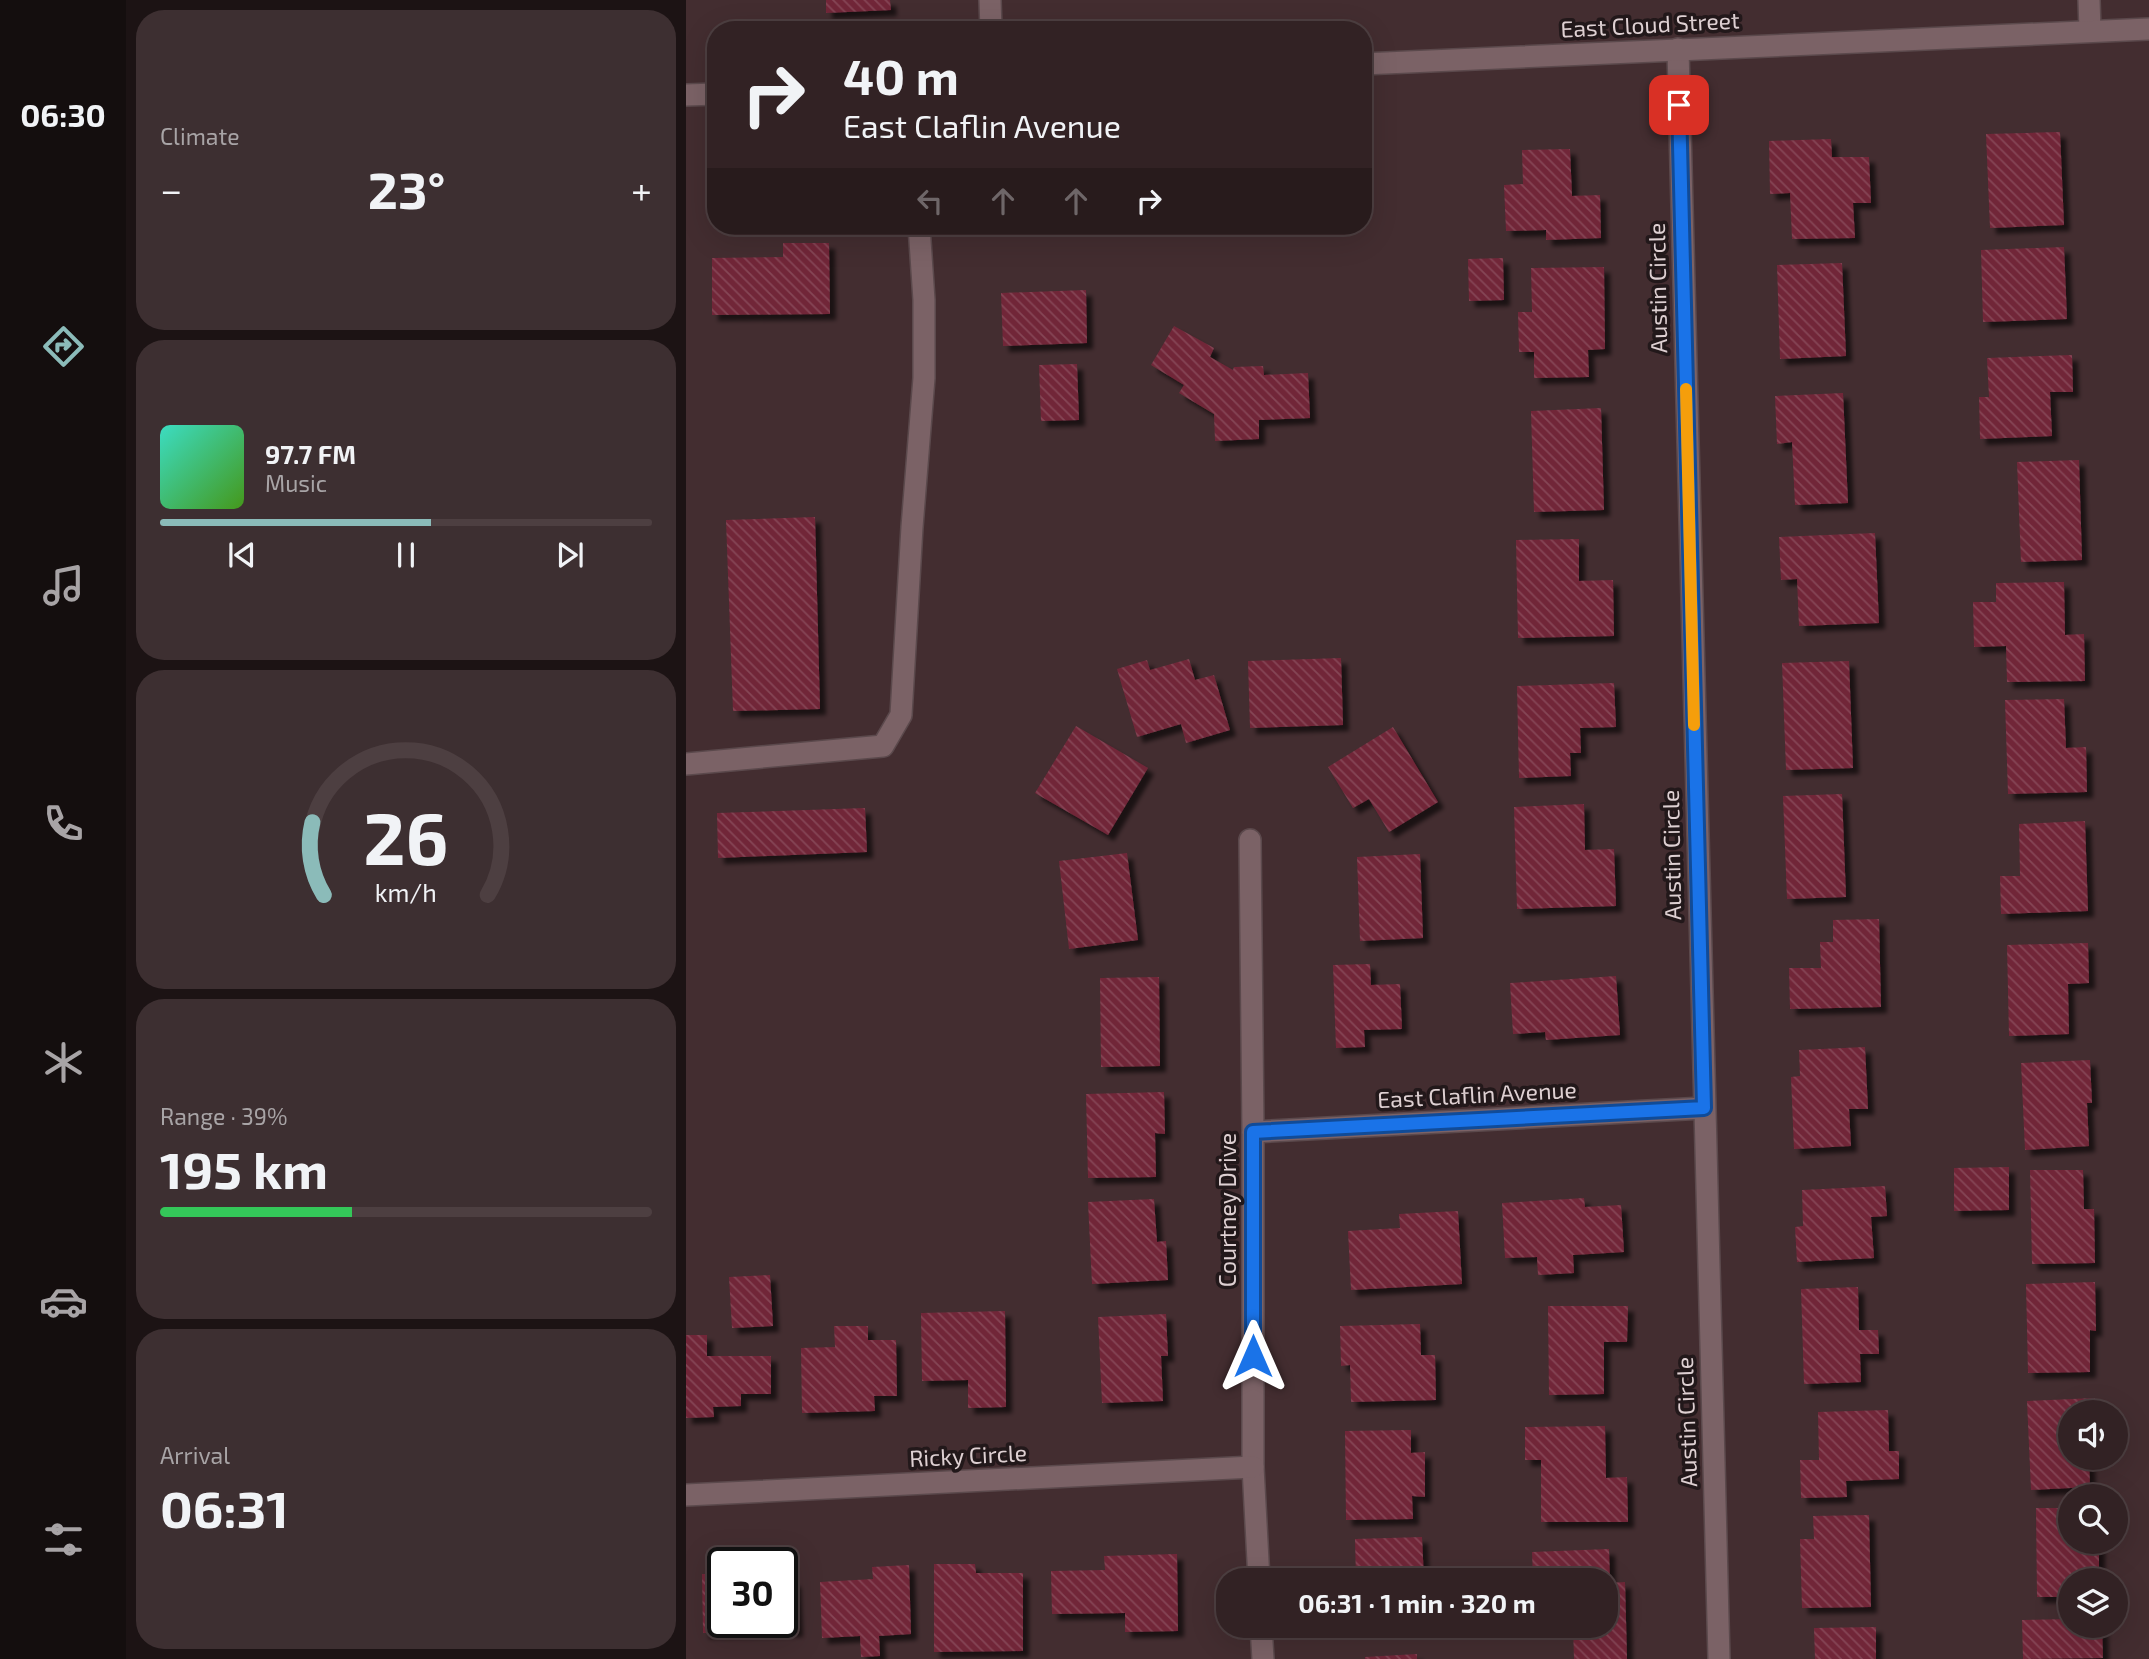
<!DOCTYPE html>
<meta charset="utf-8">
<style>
:root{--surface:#322224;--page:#3d2f31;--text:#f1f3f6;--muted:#a8a4a6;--line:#4d3f41;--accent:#8bbbb9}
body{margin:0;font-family:"Exo 2",sans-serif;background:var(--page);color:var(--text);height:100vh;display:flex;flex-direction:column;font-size:26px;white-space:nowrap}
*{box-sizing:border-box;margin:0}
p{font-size:23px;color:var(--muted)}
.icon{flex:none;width:38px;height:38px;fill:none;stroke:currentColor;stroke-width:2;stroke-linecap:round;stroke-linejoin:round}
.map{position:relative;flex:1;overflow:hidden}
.panel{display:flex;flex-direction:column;gap:10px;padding:10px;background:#1c1314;width:560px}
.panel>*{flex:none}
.top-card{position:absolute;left:21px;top:21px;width:665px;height:214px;border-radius:28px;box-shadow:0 7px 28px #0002,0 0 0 2px var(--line);background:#322224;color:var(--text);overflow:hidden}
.controls{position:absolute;left:1372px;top:1400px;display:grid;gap:14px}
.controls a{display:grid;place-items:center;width:70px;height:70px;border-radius:50%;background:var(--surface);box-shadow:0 7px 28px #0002,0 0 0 2px var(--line);font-size:35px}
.speed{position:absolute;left:21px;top:1547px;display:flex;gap:14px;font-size:35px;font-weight:700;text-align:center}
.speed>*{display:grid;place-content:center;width:91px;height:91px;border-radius:50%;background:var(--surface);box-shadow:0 7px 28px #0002,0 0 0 2px var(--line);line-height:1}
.speed .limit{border:4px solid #111;border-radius:10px;background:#fff;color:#111}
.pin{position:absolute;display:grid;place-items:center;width:60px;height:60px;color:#fff;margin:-30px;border-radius:14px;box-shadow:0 4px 10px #0006}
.me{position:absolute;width:77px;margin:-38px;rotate:0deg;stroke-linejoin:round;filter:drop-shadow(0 0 5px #0008)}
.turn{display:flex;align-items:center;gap:24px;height:147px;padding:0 21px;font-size:32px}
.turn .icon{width:91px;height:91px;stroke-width:2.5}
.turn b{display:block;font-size:49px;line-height:60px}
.lanes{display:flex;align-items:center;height:66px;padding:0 21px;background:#0003;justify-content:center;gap:35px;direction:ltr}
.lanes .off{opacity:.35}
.big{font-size:52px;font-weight:700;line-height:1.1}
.panel .card{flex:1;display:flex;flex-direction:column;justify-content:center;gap:10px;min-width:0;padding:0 24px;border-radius:28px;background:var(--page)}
.panel .dial{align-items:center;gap:0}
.dial svg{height:182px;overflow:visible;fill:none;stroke:var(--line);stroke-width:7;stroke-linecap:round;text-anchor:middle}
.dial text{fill:var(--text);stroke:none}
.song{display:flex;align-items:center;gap:21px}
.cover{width:84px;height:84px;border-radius:10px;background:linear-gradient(135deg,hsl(170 70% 55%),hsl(100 70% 35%))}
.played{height:7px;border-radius:4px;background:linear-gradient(90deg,var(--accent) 55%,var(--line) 55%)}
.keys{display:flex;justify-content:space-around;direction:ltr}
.heat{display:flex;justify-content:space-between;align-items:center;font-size:38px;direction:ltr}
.charge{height:10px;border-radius:5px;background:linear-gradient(90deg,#34c759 39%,var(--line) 0)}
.trip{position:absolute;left:530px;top:1568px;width:402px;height:70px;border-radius:28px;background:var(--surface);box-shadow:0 7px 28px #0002,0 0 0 2px var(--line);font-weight:700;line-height:70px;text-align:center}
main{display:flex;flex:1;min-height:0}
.dock{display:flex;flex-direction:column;width:126px;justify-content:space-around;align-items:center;background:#140e0e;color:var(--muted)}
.dock .icon{width:49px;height:49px}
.dock .on{color:var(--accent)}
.dock b{font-size:32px;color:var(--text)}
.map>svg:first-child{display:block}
</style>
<main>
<nav class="dock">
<b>06:30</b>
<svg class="icon on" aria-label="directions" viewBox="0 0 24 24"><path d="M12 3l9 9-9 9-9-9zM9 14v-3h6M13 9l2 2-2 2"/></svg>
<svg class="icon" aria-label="music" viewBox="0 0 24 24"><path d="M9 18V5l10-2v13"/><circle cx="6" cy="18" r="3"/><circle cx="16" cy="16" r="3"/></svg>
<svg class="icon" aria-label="phone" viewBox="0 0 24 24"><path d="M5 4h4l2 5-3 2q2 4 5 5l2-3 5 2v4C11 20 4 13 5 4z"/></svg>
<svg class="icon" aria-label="climate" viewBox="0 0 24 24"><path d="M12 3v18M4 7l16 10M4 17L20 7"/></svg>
<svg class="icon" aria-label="car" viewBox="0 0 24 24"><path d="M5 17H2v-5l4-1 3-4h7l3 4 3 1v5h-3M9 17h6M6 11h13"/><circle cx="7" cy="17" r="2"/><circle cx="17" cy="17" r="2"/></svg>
<svg class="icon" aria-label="filters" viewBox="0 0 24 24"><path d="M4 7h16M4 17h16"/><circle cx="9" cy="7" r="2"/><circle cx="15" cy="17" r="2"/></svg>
</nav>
<section class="panel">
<div class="card"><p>Climate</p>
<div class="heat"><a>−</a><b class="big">23°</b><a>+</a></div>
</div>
<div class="card">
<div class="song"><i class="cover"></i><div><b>97.7 FM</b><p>Music</p></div></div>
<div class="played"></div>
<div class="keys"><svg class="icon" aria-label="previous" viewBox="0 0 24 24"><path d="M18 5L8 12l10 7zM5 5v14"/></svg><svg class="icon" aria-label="pause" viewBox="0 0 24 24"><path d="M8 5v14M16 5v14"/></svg><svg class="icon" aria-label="next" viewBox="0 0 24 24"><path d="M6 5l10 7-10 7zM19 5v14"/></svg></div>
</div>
<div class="card dial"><svg viewBox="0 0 100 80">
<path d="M14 69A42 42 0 1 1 86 69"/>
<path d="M14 69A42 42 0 0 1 9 37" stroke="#8bbbb9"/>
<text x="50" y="56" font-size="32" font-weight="700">26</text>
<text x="50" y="72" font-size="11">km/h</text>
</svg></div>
<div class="card"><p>Range · 39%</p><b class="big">195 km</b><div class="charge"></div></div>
<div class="card"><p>Arrival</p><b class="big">06:31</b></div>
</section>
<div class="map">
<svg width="1463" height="1659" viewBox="0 0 1463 1659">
<defs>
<pattern id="building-back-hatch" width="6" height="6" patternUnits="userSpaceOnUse" patternTransform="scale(1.75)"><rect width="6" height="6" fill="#712739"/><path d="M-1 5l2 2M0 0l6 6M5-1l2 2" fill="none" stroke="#854555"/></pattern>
<filter id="shadow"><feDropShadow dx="6" dy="6" stdDeviation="2" flood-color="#0009"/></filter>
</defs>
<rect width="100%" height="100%" fill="#432d30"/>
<!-- building -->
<g fill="url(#building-back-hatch)" filter="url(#shadow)">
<path d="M140,0H204L205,10L140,13Z"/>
<path d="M1374,132L1378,225L1304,228L1300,134Z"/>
<path d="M1145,139L1146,157H1183L1185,203H1167L1169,238L1106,239L1104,193L1084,194L1083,141Z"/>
<path d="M884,149L886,196L914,195L915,238L860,240V230L820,231L818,185L837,184L836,150Z"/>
<path d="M97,243H143L144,314L26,315V258L97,257Z"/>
<path d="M1378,247L1381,319L1297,322L1295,250Z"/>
<path d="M817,258L818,300L783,301L782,259Z"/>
<path d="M1156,263L1160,356L1094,359L1091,265Z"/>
<path d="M918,267L919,349L902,350L903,377L848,378V352H833L832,312H846L845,268Z"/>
<path d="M400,290L401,343L317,346L315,293Z"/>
<path d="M488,326L528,348L524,357L547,370L548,367L577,366L578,375L622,373L624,418L573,420V439L529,441L528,414L493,393L498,385L465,365Z"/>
<path d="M1386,355L1387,392H1364L1366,436L1294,439L1293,397H1303L1301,358Z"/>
<path d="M391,364L393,420L355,421L353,365Z"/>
<path d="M1157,393L1162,503L1109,505L1106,442L1091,444L1089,396Z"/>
<path d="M915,408L918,510L848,512L845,411Z"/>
<path d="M1393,460L1396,560L1335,562L1331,462Z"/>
<path d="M129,517L134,709L47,711L40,520Z"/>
<path d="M1189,533L1193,623L1113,626L1111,579L1095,580L1093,537Z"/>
<path d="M893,539V581L927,580L928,636L832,638L830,540Z"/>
<path d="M1378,582L1379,635L1398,634L1399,681L1321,682L1320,646L1288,647L1287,602H1310V583Z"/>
<path d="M655,658L657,725L564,728L562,661Z"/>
<path d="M503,659L509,680L528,675L544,730L500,743L495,724L451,737L431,669L461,660L464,670Z"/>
<path d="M1163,661L1167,768L1100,770L1096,663Z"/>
<path d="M928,683L930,727L894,728L895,753H884L885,776L833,778L831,686Z"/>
<path d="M1378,699L1380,748L1400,747L1401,792L1322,794L1319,700Z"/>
<path d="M390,726L462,768L422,835L349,793Z"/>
<path d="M707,727L752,802L703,832L683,799L667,808L642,767Z"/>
<path d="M1156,794L1160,897L1101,899L1097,796Z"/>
<path d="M898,804L899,850L928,849L930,906L831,909L828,807Z"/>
<path d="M179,808L181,852L32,858L31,813Z"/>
<path d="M1399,821L1402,911L1315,914L1314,876H1334L1333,824Z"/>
<path d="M441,853L452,940L383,949L373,861Z"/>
<path d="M734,854L737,938L674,941L671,857Z"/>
<path d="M1193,919L1195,1007L1104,1009L1103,968H1135L1134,942H1147V920Z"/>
<path d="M1402,943L1403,983L1382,984L1383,1034L1323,1036L1321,945Z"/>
<path d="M684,964L685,985L714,984L716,1029L678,1030L679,1047L650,1048L647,965Z"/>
<path d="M930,976L934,1035L860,1040L859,1032L827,1034L824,983Z"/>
<path d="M473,977L474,1066L415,1067L414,978Z"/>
<path d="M1179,1047L1182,1109H1163L1165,1146L1108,1149L1105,1077L1114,1076L1113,1050Z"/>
<path d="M1404,1060L1406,1103H1401L1403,1146L1339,1150L1335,1063Z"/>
<path d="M478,1092L479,1134L469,1133L470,1177L402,1178L400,1094Z"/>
<path d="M1323,1167V1210L1268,1211V1168Z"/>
<path d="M1344,1170H1397L1398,1209H1408L1409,1263L1346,1264Z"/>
<path d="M1199,1186L1201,1216L1185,1217L1188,1258L1111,1262L1109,1227L1117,1226L1116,1190Z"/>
<path d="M898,1198L899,1207L935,1205L938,1252L887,1255L888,1273L852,1275L851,1257L819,1258L816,1203Z"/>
<path d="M468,1199L471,1242L480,1241L482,1280L406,1284L402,1202Z"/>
<path d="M772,1211L776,1284L665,1290L662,1231L714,1228L713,1214Z"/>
<path d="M84,1275L87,1326L46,1328L43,1277Z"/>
<path d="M1409,1282L1410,1331L1404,1330V1372L1342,1373L1340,1284Z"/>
<path d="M1172,1287L1173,1330H1192L1193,1354H1174L1175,1382L1118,1384L1115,1289Z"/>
<path d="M862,1306H942L941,1342H918V1394L863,1395Z"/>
<path d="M319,1311L320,1407L282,1408V1380L236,1381L235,1313Z"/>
<path d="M480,1314L482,1356H475L477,1401L416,1403L412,1317Z"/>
<path d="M734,1324L735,1355H749L750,1400L665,1402L664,1365L655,1366L654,1326Z"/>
<path d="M148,1326H182V1340H210L211,1396H188L189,1411L116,1413L115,1348L149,1347Z"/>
<path d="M0,1335H21V1356H85V1394H55V1406L27,1407L28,1417L0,1418Z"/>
<path d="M1409,1398V1412H1384V1458H1403L1404,1487L1345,1490L1341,1401Z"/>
<path d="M1202,1410L1203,1451H1213V1479L1160,1481L1161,1497L1115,1498L1114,1460H1133L1132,1412Z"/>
<path d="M919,1426L920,1478L941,1477L942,1522H855V1460H839V1427Z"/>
<path d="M725,1430V1453L739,1452V1497L726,1496L727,1519L660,1520L659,1431Z"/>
<path d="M1350,1508H1384V1542H1413V1580H1384V1597H1351Z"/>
<path d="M1183,1515L1185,1607L1116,1608L1114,1539H1128L1127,1516Z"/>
<path d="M736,1537L738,1580H670L669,1539Z"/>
<path d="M923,1549L924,1583L939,1582L941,1659H888L887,1626H920V1580H847L846,1552Z"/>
<path d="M491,1554L492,1631L439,1632V1613L366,1614L365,1571L419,1570L418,1556Z"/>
<path d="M248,1564H289L290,1573H337V1651L248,1652Z"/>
<path d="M223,1565L225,1634L193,1636L194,1656L175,1657L174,1636L136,1638L134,1582L187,1579L186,1567Z"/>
<path d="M16,1574H37V1622H96V1582L109,1581L111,1631L17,1633Z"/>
<path d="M1384,1619V1626H1416L1417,1658L1337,1659L1336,1620Z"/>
<path d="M1190,1627V1659H1129L1128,1628Z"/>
<path d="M731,1654V1659H679V1657Z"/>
</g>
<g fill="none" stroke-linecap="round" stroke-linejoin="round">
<defs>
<g id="minor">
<path d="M304,0L305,30"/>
<path d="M1403,0L1404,30"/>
<path d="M992,49L1033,1659"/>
<path d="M677,64L1463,29"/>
<path d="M0,95L30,94"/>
<path d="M0,764L197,746L215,715L226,527L238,378V300L233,226"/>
<path d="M564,840L567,1132V1467L573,1580"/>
<path d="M567,1132L1018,1108"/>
<path d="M0,1495L567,1467"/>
<path d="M575,1626L577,1659"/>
</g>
</defs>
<!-- minor casing -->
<use href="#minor" stroke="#5b494c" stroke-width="24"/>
<!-- minor -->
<use href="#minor" stroke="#7b6266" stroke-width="21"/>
</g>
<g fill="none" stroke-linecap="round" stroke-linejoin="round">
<defs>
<path id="route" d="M567,1356V1132L1018,1108L993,105"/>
</defs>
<!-- route casing -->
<use href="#route" stroke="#114b97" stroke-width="18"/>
<!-- route -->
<use href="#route" stroke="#1a73e8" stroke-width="12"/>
<!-- slow -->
<path stroke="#f59e0b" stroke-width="12" d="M1000,389L1008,725"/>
</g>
<g text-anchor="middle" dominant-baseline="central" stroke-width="7" stroke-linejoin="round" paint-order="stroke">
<!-- street labels -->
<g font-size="23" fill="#ded0d2" stroke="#22181a">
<text transform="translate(964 24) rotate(-3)">East Cloud Street</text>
<text transform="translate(971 288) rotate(-91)">Austin Circle</text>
<text transform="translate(985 855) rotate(-91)">Austin Circle</text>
<text transform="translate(791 1094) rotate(-3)">East Claflin Avenue</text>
<text transform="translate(541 1210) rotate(-90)">Courtney Drive</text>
<text transform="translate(1000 1422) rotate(-92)">Austin Circle</text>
<text transform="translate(282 1455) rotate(-3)">Ricky Circle</text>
</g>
</g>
</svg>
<div class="controls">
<a><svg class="icon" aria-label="sound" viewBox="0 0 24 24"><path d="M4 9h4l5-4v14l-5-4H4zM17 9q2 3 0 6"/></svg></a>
<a><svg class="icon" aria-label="search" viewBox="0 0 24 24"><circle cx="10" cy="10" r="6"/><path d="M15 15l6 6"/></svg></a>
<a><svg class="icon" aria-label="layers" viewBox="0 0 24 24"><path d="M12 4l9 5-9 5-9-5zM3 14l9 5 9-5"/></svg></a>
</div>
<div class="speed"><div class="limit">30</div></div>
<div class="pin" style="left:993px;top:105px;background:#d93025"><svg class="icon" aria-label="arrive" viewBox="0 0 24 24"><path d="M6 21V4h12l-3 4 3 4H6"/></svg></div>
<svg class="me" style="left:567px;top:1356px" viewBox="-20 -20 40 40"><path d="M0-17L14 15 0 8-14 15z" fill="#1a73e8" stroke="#fff" stroke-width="4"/></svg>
<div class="trip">06:31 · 1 min · 320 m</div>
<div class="top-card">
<div class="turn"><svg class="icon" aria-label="right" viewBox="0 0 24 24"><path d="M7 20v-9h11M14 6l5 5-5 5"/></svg><div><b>40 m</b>East Claflin Avenue</div></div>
<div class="lanes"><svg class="icon off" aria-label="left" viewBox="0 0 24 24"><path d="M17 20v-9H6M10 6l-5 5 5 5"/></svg><svg class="icon off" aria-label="ahead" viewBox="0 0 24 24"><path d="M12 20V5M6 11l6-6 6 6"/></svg><svg class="icon off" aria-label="ahead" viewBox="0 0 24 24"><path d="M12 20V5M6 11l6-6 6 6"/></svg><svg class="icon" aria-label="right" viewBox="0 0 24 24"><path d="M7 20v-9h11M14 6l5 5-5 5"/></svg></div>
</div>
</div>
</main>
